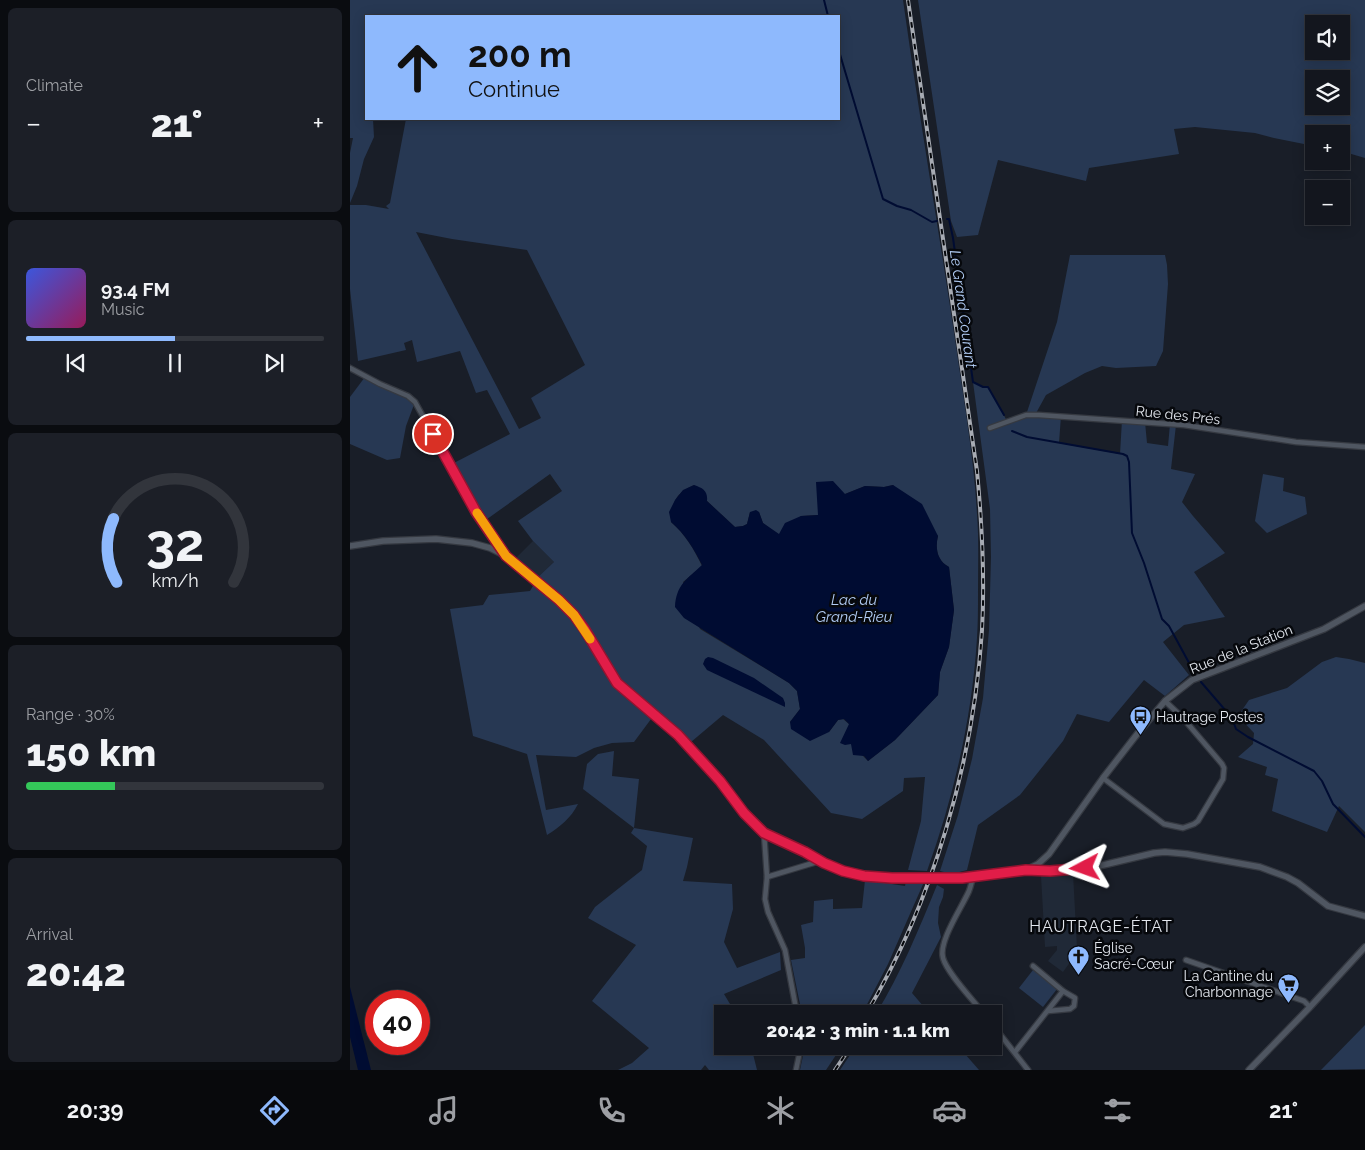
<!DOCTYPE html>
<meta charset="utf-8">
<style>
:root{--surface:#13161e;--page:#1c1f27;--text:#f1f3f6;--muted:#9d9fa4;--line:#32353c;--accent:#8eb9fd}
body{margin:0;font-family:Raleway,sans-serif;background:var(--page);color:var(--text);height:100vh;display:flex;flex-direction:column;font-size:19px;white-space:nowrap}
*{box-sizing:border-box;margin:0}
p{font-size:16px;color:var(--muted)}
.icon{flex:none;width:28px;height:28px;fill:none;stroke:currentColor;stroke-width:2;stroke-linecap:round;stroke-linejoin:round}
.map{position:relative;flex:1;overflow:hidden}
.side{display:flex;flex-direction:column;gap:8px;padding:8px;background:#0a0c10;width:350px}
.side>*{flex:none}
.banner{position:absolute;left:15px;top:15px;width:475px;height:105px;border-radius:0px;box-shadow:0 2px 12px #0003,0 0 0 1px var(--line);background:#8eb9fd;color:#111;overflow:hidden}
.fabs{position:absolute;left:955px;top:15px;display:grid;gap:10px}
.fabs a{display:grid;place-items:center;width:45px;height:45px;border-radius:0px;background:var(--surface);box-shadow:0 2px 12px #0003,0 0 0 1px var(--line);font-size:25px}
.speed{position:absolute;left:15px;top:990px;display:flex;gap:10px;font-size:25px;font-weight:700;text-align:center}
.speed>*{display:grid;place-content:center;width:65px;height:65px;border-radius:50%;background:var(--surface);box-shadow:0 2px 12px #0003,0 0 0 1px var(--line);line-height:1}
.speed .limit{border:8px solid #d22;background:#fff;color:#111}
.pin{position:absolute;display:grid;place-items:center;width:42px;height:42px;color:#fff;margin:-21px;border:2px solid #fff;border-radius:50%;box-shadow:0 1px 5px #0007}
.me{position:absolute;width:55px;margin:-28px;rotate:266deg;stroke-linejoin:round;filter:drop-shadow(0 0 4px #0008)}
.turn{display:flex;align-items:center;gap:18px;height:105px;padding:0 20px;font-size:22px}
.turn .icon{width:65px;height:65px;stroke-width:2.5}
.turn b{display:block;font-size:35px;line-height:42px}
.big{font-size:38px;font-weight:800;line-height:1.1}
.side .widget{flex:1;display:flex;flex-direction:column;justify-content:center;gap:8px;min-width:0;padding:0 18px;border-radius:8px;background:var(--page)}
.side .dial{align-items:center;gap:0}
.dial svg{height:130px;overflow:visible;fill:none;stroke:var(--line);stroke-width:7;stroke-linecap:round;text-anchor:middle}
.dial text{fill:var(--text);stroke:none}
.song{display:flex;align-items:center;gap:15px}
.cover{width:60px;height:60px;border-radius:8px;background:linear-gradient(135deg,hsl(230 70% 55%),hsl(330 70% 35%))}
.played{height:5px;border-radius:2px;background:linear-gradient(90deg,var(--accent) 50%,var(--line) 50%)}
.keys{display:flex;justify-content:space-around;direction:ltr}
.heat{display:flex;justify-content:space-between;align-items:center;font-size:28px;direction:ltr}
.charge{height:8px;border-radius:4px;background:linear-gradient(90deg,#34c759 30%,var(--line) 0)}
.trip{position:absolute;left:364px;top:1005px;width:288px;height:50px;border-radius:0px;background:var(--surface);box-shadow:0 2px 12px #0003,0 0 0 1px var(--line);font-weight:800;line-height:50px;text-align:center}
.tab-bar{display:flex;height:80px;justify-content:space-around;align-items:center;background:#08090c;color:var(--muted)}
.tab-bar .icon{width:35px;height:35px}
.tab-bar .current{color:var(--accent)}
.tab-bar b{font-size:22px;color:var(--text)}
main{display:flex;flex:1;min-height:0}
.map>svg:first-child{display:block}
</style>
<main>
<section class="side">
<div class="widget"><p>Climate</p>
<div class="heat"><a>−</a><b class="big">21°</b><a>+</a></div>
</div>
<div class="widget">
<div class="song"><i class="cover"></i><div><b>93.4 FM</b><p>Music</p></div></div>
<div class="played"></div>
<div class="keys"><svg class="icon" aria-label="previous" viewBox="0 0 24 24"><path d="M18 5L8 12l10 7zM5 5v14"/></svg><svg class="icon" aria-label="pause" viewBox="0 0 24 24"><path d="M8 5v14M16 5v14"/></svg><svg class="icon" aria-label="next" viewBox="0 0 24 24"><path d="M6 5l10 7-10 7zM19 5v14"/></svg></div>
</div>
<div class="widget dial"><svg viewBox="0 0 100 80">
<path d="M14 69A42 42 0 1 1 86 69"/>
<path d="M14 69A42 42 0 0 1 12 30" stroke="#8eb9fd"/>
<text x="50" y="56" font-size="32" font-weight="700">32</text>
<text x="50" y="72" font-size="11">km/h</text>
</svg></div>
<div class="widget"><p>Range · 30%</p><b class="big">150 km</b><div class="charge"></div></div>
<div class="widget"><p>Arrival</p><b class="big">20:42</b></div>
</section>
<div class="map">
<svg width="1015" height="1070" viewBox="0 0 1015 1070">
<rect width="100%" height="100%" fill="#191e28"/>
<!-- built -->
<g fill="#202937">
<path d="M183,541L204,562L188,577L165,559Z"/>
<path d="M723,873L727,948L726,954L713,972L698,961L707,950V946L695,947L691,876Z"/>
</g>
<!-- green -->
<g fill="#273853" fill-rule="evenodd">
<path d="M0,0H553C569,116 589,231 606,346C614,402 624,458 627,514C629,540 628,567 628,593C628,608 628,623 627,638C622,718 604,796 577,871L558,870L571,821L575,777L554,778L553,791L512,819L481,813L414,740L373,715L341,742L307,711L284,742L262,743L244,748L226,757L186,755L196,810L228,804C221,818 210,827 197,835L177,754L123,736L100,609L133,605L139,595L180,591L188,577L204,562L183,541L168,521L212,491L200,474L133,522L100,465L160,434L137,390L126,393L110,351L67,362L62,340L54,343L56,350L8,361L0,289V205H16L39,209L36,206L40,203L56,119H489V16H16V119H23L24,137L14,159L7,186L0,203V153L3,138H0ZM66,232L102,239L177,250L235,365L181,398L191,418L169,429ZM344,485L357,501L385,527L393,526L397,524L400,512H409L413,523L429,535L451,516L468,515L495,494L515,486L534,487L543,485L588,536C585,548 587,561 599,567L604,610L599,647L590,672L588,695L545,740L518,761L501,744L499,724L493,719L488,720L479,732L440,722L450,709L447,691L439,683L350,629L333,582L352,566C344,549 335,534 321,522C324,501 323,495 344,485Z"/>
<path d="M568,0H1015V158L991,151V134H964V146L924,138L905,133L845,127L824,129L829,154L739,168L736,181L648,160L628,235L607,237L601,221ZM964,24H991V51H964ZM964,79H991V106H964Z"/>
<path d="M720,255H815L817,265L818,284L813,351L806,366L766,368L752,366L735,373L696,395L685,415L711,416L709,443L770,454L772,420L795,422L797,443L818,446L820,424L826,425L821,469L845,474L832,502L843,516L875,553L844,572L875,617L834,625L813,642L839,675L815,696L794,680L759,722L727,714L713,741L670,795L628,825L617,870L602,874L590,871L608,815L622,759L633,698L639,630L641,557L640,509L623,382L633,387H638L657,421L676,415L707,322Z"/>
<path d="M15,377L65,402L56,426L50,458L37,460L0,444V397Z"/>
<path d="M913,474L934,478L933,491L955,497L957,514L917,533L905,521Z"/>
<path d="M986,657L999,659L1015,663V832L989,806L977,832L922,811L928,779L915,775L917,767L888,757L903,744L904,733L888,716L899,700L937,688L972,662Z"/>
<path d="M264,751L262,776L289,779L284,828L343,838L337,867L333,881L382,884L383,909L374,942L387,968L430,952L431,970L374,994L386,1014H372V1046H401L407,1070H359L355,1065L351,1070H268L282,1063L299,1048L242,1001L286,945L238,918L245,907L292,870L297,846L281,833L284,828L233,789L237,764L248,754Z"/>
<path d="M515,880L555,886L556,881L574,882L538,964L512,1014H452L441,960L455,958V948L451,925L463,922L464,901L483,899V909L512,908Z"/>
<path d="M587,885L594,889L593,897L589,907L588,923L591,937L562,993L580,1014H526C551,973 569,929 587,885Z"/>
<path d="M683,970L707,989L693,1007L669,988Z"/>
<path d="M1015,1025V1069L971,1070Z"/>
<path d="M455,1046H492L476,1070H450Z"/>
<path d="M506,1046H608L629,1070H490Z"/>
</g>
<!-- water -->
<g fill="#000c32">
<path d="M483,481L495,494L515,486L534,487L543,485L572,504L588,536C585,548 587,561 599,567L604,610L599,647L590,672L588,695L545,740L518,761L514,756L503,755L501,744L495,745L490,743L499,724L494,719L488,720L479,732L460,741L441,729L440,722L450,709L447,691L439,683L334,618L325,607C326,585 337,579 352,565C344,549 335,534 321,522L319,512L325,500L333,490L344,485C353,488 358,491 357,501L385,527L393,526L397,524L400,512L406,510L409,512L413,523L429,534L435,523L451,516L468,515L466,482Z"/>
<path d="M358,657L363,658L404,678L433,698L435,703V707L357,670L353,664L355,659Z"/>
<path d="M0,987L21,1070H8L0,1037Z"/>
</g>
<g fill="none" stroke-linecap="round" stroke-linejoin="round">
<!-- stream -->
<g stroke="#000c32" stroke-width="2">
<path d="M474,0L478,16"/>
<path d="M489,51L533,199L547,206L561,210L582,222L587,221"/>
<path d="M597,219H599L603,238L623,382L633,387H638L654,415"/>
<path d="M662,431L677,437L773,454L777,456L779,462L782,533L794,563L812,619L819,626L844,672"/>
<path d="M851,682L882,718L886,729L898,737L964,771L972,781L983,804L1015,837"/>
</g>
<defs>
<g id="street">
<path d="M0,368L30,384L58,396L65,402L126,512L156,555"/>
<path d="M640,428L676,415H689L834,425L946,442L1015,447"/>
<path d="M753,778L814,824L833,828L844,824L848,821L873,779L874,768L872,764L832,717L815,701"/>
<path d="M414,833L417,877L415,899L418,912L435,950L447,1014"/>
<path d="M623,876C622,881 621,886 619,891C612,907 588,942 593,958C597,973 624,1001 634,1014"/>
<path d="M417,877L470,861"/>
<path d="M836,960L954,1001L960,1007"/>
<path d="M683,966L713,991L725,998L724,1006L720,1009L698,1011"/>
<path d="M642,1024L678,1070"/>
<path d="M665,1052L713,991"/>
<path d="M446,1070L451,1046"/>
</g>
<g id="secondary">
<path d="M0,546L33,541L86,539L122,543L140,548L156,556L209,599L223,615L235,630L267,683L328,735L370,781L394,813L414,833L455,852L474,863L493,871L514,876L542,878H612L676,870L700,871L735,868L749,866L804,853L815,852L837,854L910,867L937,877L948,883L978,906L1015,916"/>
<path d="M678,869L688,864L699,854L753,778L788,733L815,701L842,680L974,629L1015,606"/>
<path d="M899,1070L960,1007L1015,947"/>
</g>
</defs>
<!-- street casing -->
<use href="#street" stroke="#353941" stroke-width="7"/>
<!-- secondary casing -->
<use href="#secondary" stroke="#353941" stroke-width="8"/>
<!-- street -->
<use href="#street" stroke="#4f5661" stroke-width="4.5"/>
<!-- secondary -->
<use href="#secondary" stroke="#4f5661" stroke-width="5.5"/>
<defs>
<g id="rail">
<path d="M516,1014C583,902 624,760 632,630C635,577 632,524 627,471L558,0"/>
<path d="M485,1070L501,1046"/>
</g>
</defs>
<!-- rail casing -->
<use href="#rail" stroke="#a7abb3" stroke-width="4"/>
<!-- rail -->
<use href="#rail" stroke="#06080c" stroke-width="2" stroke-dasharray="5.5" stroke-linecap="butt"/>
</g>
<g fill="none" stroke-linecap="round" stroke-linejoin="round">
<defs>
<path id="route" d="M83,434L126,512L156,556L209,600L224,615L235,630L267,683L328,735L370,781L394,813L414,833L455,852L474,863L493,871L514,876L542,878H612L676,870L700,871L735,868"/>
</defs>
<!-- route casing -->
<use href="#route" stroke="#92132f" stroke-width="12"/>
<!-- route -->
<use href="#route" stroke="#e11d48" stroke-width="9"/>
<!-- slow -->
<path stroke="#f59e0b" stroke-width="9" d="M127,513L156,556L209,600L224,615L240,639"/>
</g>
<!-- icons -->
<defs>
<symbol id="bus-pin" viewBox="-11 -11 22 30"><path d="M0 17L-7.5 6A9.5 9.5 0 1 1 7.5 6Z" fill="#8eb9fd" stroke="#06080c"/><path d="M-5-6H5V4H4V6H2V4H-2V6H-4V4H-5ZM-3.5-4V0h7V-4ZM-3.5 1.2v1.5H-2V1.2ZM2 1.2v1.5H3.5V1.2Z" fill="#111"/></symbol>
<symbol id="church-pin" viewBox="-11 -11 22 30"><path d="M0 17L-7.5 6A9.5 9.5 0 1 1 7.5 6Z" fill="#8eb9fd" stroke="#06080c"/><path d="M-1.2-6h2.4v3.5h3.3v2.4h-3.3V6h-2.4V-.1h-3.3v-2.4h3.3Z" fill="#111"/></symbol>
<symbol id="supermarket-pin" viewBox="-11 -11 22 30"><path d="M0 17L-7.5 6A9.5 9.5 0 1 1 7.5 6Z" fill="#8eb9fd" stroke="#06080c"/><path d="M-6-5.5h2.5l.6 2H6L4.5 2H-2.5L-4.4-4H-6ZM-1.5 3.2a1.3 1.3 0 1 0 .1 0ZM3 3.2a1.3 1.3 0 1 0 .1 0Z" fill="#111"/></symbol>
</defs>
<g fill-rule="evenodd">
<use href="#bus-pin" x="778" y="704" width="25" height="34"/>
<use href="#church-pin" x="716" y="944" width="25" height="34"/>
<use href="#supermarket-pin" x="926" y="972" width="25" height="34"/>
</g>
<g text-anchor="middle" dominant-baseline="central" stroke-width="5" stroke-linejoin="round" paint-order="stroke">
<!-- street labels -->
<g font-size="14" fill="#e3e7ee" stroke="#06080c">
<text transform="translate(828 415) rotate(6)">Rue des Prés</text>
<text transform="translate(891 649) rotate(-22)">Rue de la Station</text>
</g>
<!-- poi labels -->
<g font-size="14" fill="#e3e7ee" stroke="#06080c" text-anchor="start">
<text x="806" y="717">Hautrage Postes</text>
<text x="744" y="948">Église<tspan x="744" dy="16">Sacré-Cœur</tspan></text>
<text x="923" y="976" text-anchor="end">La Cantine du<tspan x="923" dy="16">Charbonnage</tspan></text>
</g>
<!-- water labels -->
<g font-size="15" font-style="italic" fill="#b1ccf5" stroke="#06080c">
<text transform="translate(613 309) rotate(82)">Le Grand Courant</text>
<text x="504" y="600">Lac du<tspan x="504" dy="17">Grand-Rieu</tspan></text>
</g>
<!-- quarter labels -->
<g font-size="16" letter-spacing="1" fill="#e3e7ee" stroke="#06080c">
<text x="751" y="926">HAUTRAGE-ÉTAT</text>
</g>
</g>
</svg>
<div class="fabs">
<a><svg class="icon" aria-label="sound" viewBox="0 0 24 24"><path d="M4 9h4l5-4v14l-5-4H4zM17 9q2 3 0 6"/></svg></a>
<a><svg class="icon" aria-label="layers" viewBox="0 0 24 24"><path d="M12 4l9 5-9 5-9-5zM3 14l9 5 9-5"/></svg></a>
<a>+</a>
<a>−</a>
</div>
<div class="speed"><div class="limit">40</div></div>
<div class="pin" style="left:83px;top:434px;background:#d93025"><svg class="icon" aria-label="arrive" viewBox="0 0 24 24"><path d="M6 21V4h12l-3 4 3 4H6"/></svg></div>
<svg class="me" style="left:735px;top:868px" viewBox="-20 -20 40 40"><path d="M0-17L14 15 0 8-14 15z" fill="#e11d48" stroke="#fff" stroke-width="4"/></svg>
<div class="trip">20:42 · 3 min · 1.1 km</div>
<div class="banner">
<div class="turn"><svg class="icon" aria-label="ahead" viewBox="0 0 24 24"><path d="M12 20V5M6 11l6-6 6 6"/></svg><div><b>200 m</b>Continue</div></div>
</div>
</div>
</main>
<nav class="tab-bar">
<b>20:39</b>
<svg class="icon current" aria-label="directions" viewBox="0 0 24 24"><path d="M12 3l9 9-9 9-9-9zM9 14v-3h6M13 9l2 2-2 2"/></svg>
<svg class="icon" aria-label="music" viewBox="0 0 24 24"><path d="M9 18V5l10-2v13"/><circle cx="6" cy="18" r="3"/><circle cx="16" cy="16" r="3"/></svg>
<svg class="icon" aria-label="phone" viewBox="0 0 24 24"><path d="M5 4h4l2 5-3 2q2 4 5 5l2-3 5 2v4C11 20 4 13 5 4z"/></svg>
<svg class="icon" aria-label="climate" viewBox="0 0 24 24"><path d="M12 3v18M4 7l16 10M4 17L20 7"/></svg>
<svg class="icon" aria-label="car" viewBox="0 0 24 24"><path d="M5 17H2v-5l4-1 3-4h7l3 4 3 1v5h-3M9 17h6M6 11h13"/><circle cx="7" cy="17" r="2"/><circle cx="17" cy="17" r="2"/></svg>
<svg class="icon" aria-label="filters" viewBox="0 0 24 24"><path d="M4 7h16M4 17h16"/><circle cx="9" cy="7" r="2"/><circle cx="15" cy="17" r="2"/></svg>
<b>21°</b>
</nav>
